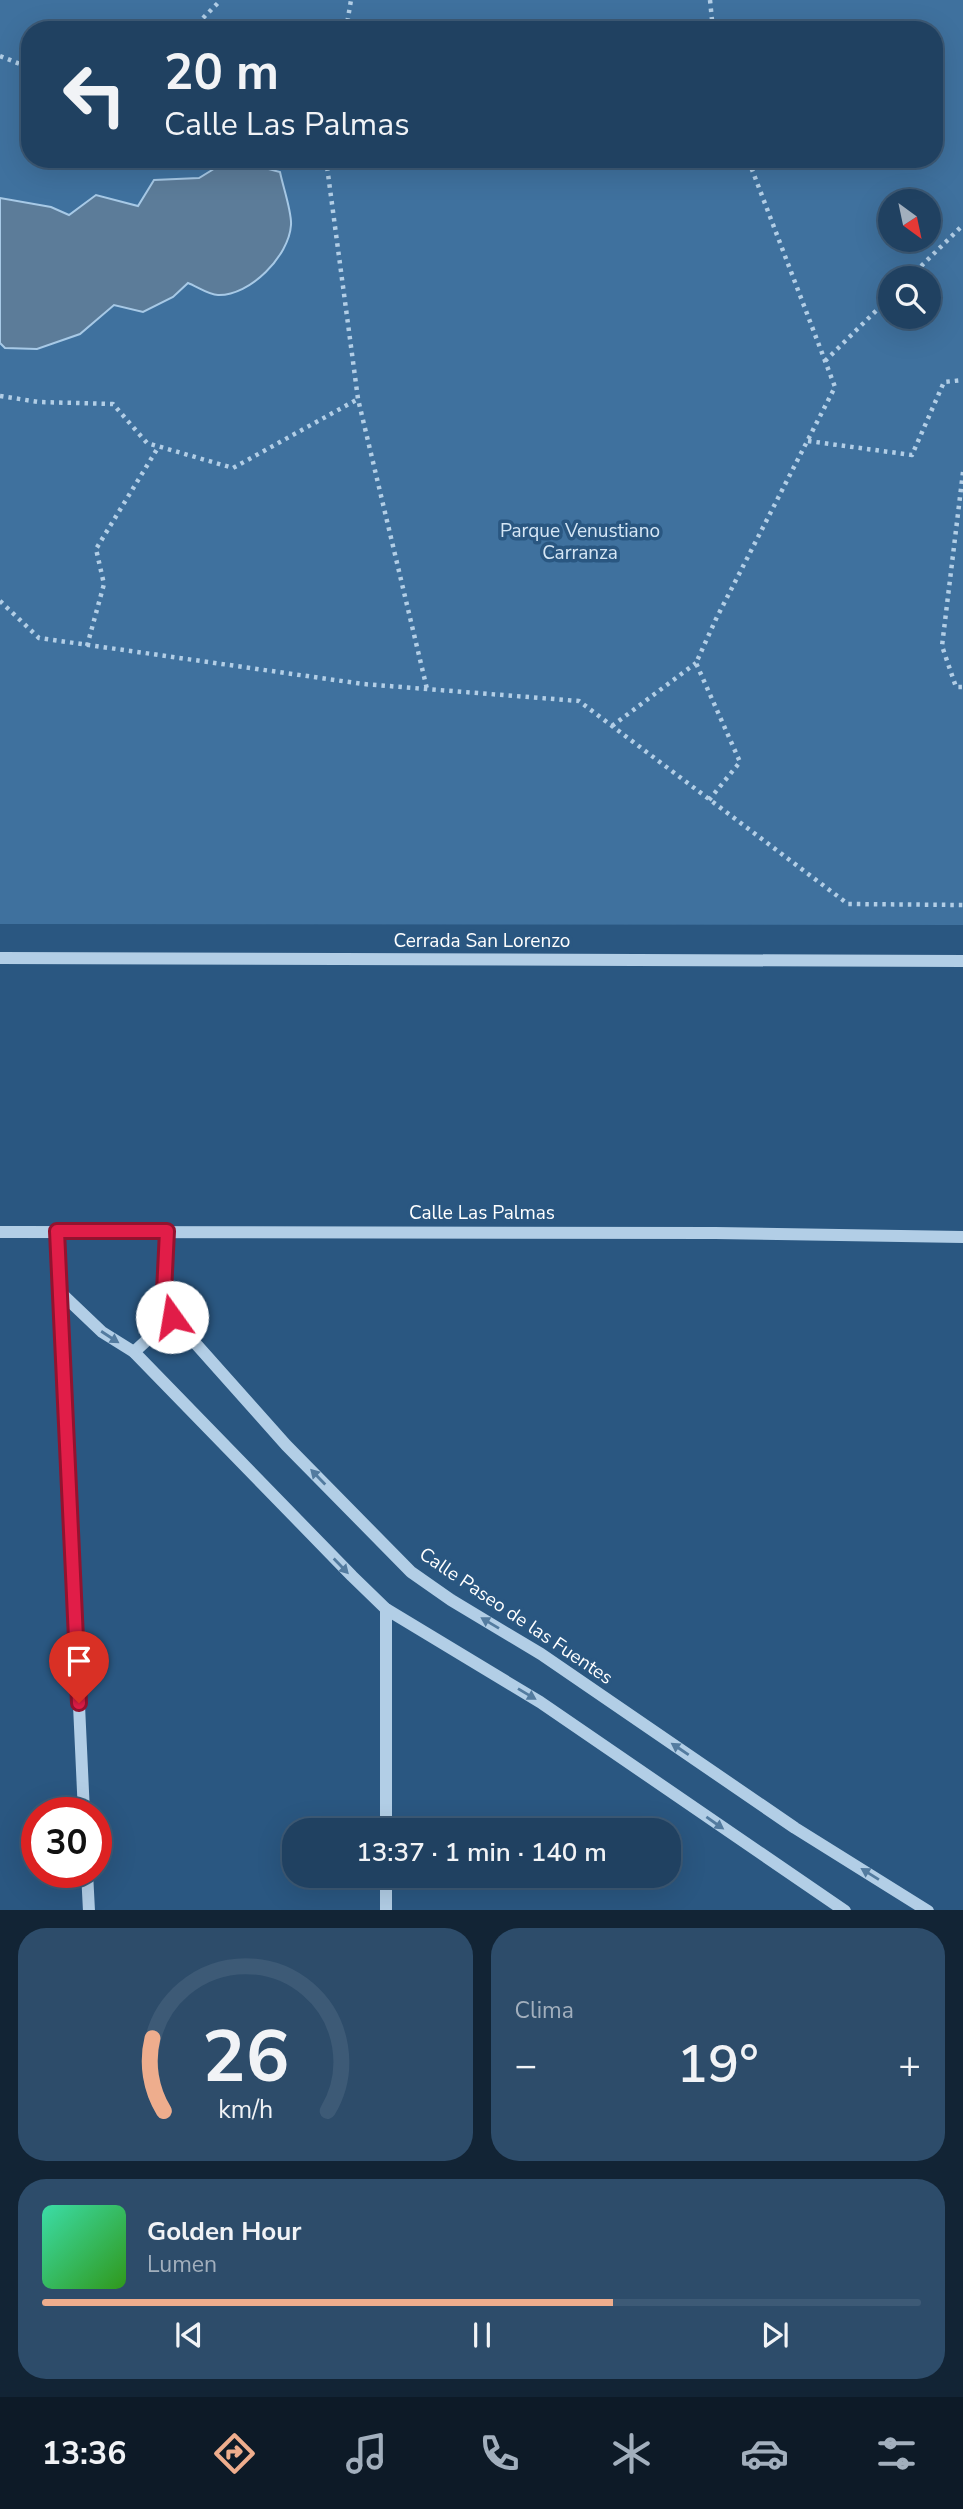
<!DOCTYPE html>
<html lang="es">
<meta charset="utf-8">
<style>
:root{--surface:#204161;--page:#2d4c6a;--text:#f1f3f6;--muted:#a2afbd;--line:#3d5a76;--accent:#eead8d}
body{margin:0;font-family:"Nunito Sans",sans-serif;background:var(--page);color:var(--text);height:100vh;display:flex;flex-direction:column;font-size:26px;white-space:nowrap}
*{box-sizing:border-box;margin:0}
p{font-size:23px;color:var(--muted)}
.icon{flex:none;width:38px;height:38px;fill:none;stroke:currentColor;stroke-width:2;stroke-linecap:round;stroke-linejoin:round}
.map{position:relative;height:1910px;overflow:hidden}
.side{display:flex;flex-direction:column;gap:18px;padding:18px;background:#122435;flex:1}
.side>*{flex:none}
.hud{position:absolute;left:21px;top:21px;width:922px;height:147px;border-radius:28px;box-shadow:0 7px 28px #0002,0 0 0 2px var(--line);background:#204161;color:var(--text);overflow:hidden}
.needle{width:46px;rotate:147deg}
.controls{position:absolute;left:878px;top:189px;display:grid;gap:14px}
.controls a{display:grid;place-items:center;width:63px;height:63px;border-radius:50%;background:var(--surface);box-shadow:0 7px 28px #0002,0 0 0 2px var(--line);font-size:35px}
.speed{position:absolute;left:21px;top:1797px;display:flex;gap:14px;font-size:35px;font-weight:700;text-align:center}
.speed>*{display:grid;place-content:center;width:91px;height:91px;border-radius:50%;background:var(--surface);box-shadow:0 7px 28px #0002,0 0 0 2px var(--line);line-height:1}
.speed .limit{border:10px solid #d22;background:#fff;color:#111}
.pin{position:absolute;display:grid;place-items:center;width:60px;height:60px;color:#fff;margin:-72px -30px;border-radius:50% 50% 50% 0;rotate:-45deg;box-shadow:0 0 7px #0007}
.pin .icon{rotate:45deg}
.me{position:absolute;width:77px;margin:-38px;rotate:347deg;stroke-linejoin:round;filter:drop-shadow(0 0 5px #0008)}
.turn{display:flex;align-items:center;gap:24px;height:147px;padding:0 28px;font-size:32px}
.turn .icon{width:91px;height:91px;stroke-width:2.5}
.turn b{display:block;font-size:49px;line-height:60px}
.big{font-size:52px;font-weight:600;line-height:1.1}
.side .card{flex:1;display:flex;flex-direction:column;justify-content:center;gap:10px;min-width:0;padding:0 24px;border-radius:28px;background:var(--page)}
.side .dial{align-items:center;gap:0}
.dial svg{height:182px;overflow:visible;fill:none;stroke:var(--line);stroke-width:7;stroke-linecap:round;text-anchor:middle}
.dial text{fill:var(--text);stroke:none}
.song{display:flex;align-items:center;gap:21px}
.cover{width:84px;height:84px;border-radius:10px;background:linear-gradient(135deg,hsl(160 70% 55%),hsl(110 70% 35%))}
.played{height:7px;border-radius:4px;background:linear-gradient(90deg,var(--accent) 65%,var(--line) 65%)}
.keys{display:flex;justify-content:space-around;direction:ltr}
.heat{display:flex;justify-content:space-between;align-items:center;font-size:38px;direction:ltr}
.side .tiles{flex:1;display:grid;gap:18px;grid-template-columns:1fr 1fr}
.card:last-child{grid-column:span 2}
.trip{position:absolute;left:282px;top:1818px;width:399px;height:70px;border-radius:28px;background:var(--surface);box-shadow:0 7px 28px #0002,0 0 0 2px var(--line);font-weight:600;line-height:70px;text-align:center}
.dock{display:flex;height:112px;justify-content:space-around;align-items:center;background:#0d1a27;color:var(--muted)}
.dock .icon{width:49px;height:49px}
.dock .selected{color:var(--accent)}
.dock b{font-size:32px;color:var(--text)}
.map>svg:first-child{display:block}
</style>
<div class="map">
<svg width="963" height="1911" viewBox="0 0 963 1911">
<rect width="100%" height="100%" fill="#2a5781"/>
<!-- green -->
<path fill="#3f719e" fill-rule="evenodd" d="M0,0H963V925L0,924ZM30,30H934V159H30ZM891,201H929V240H891ZM891,278H929V317H891Z"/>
<!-- water -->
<path fill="#5c7c99" stroke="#a7c9e6" stroke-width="2" d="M230,159L280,172C283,187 292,212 291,225C289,256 250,296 218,295C209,295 196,286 188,283L173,297L143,312L114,305L80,334L37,349L5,348L0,343V198L51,207L69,215L96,195L138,206L154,180L199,178Z"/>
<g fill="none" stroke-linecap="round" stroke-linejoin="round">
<!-- path -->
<g stroke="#b2cee6" stroke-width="4.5" stroke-dasharray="3.5 5" stroke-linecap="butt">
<path d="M710,0L713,30"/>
<path d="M191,30L221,0"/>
<path d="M346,30L351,0"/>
<path d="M0,56L30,68"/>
<path d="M326,159L358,399L427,689"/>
<path d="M909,278L963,225"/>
<path d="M825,361L891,296"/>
<path d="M0,396L39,402L113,404L147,443L233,468L358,399"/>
<path d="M808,441L912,455L944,382L963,380"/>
<path d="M963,472L942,646L956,687H963"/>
<path d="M0,601L39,638L363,684L579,701L848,904L963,905"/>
<path d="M87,646L104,584L96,549L159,446"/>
<path d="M612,726L696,663"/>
<path d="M709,800L740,762L696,663L716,619L835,387L748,159"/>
</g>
<!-- minor -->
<g stroke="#b2cee6" stroke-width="12">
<path d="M0,958L963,961"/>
<path d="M57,1231L84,1813"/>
<path d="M167,1231L164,1292L172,1317L286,1445L411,1572L451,1600L541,1654L795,1828L928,1911"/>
<path d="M0,1232L715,1233L963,1237"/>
<path d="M60,1292L102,1332L134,1352L352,1576L386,1609L540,1702L845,1911"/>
<path d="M134,1352L172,1317"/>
<path d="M386,1830V1609"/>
<path d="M87,1872L89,1911"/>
<path d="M386,1911V1876"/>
</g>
</g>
<!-- one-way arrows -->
<defs><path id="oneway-solid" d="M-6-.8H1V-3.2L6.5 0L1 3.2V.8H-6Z" transform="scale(1.75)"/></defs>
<g fill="#537b9f">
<use href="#oneway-solid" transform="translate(110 1337) rotate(33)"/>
<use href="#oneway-solid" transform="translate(318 1477) rotate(-134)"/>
<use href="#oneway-solid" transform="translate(341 1566) rotate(46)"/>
<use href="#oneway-solid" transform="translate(490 1623) rotate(-149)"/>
<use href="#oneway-solid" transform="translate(527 1694) rotate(31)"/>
<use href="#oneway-solid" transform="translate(680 1749) rotate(-146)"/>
<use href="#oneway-solid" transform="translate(715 1823) rotate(35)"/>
<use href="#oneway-solid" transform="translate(870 1874) rotate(-148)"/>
</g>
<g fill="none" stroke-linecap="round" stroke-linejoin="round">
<defs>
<path id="route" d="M79,1703L57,1231H167L164,1292L172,1317"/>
</defs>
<!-- route casing -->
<use href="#route" stroke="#92132f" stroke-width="18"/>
<!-- route -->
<use href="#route" stroke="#e11d48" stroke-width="12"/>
</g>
<g text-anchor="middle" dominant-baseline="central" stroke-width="7" stroke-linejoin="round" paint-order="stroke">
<!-- park labels -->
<g font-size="19" fill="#d5e6f5" stroke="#2a5781">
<text x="580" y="531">Parque Venustiano<tspan x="580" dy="22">Carranza</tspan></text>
</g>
<!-- street labels -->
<g font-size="19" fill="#fff" stroke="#2a5781">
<text x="482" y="941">Cerrada San Lorenzo</text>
<text x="482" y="1213">Calle Las Palmas</text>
<text transform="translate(516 1616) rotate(34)">Calle Paseo de las Fuentes</text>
</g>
</g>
</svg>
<div class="controls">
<a><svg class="needle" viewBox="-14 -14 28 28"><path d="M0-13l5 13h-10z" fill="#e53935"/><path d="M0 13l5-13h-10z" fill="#a2afbd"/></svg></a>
<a><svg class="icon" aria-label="search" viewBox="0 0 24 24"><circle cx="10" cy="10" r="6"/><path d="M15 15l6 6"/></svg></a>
</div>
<div class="speed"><div class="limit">30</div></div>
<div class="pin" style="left:79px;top:1703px;background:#d93025"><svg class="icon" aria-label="arrive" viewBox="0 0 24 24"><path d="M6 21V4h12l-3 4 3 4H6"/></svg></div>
<svg class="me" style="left:172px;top:1317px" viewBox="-20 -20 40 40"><circle r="19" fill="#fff"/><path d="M0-13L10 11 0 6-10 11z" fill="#e11d48"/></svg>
<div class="trip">13:37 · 1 min · 140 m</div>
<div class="hud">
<div class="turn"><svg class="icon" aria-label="left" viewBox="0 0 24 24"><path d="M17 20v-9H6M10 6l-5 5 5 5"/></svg><div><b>20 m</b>Calle Las Palmas</div></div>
</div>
</div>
<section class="side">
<div class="tiles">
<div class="card dial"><svg viewBox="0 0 100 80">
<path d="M14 69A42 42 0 1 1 86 69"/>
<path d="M14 69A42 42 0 0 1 9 37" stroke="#eead8d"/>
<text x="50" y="56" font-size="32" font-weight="700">26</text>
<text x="50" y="72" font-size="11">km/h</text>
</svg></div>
<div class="card"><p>Clima</p>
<div class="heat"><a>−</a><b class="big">19°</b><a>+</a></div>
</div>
<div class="card">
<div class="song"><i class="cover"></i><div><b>Golden Hour</b><p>Lumen</p></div></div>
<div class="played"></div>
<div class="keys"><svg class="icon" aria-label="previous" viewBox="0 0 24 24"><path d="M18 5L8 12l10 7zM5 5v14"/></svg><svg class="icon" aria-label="pause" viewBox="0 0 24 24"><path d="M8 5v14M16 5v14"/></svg><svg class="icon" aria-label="next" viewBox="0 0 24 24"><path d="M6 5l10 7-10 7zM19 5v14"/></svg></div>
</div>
</div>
</section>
<nav class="dock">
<b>13:36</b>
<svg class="icon selected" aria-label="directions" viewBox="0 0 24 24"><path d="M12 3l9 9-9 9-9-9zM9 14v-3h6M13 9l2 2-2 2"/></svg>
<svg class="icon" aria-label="music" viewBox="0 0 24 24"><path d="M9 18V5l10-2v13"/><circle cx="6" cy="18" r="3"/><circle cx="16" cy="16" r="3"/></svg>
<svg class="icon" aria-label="phone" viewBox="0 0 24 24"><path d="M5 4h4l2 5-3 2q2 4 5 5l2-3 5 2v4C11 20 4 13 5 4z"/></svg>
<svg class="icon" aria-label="climate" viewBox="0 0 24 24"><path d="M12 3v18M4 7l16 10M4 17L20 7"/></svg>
<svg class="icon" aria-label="car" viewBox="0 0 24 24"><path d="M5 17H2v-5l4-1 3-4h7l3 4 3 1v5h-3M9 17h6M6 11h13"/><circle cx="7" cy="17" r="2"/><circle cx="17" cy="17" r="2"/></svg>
<svg class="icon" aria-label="filters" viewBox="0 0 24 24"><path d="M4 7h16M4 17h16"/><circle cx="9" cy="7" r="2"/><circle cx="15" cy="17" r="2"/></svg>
</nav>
